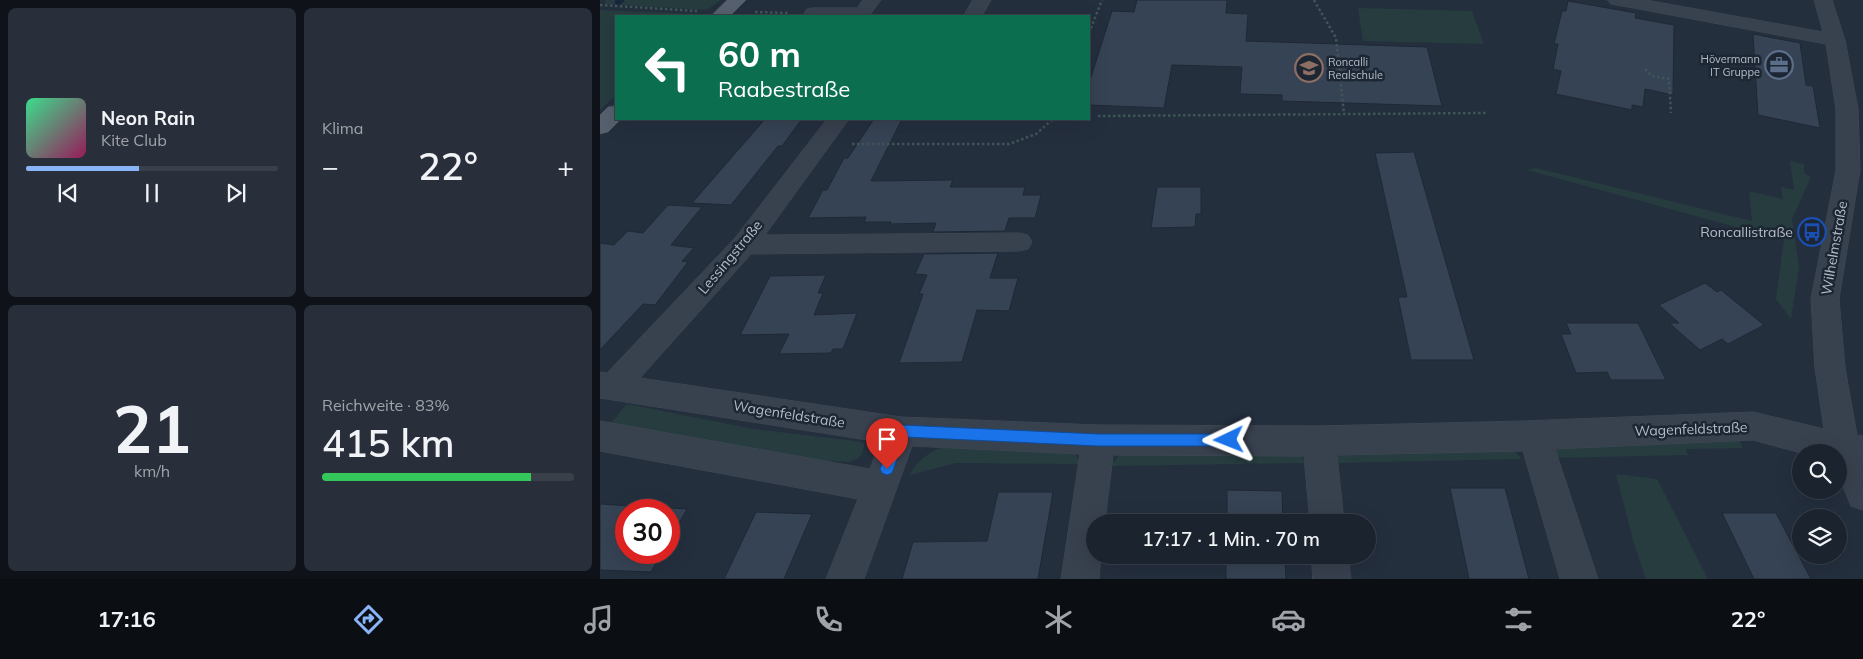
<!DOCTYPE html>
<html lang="de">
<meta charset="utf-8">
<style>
:root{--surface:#1b232e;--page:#282f3a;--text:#f1f3f6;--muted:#a0a4aa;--line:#39404a;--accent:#8ab4f8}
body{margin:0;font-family:Mulish,sans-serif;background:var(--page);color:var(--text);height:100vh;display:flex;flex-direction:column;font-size:19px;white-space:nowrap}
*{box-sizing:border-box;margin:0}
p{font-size:16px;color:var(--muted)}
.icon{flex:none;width:28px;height:28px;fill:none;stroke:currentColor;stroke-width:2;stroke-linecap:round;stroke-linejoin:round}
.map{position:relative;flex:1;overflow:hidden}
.side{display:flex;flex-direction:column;gap:8px;padding:8px;background:#0f1319;width:600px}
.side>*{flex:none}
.top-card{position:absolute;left:15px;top:15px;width:475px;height:105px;border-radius:0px;box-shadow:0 5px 20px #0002,0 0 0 1px var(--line);background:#0b6e4f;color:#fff;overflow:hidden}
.controls{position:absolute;left:1192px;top:444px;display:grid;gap:10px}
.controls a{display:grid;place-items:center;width:55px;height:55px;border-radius:50%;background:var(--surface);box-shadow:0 5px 20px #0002,0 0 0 1px var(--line);font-size:25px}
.speed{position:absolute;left:15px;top:499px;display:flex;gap:10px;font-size:25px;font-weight:700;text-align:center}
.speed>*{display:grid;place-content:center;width:65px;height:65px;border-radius:50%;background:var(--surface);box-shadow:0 5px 20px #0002,0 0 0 1px var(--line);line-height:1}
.speed .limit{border:8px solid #d22;background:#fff;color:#111}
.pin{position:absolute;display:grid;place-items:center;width:42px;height:42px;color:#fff;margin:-51px -21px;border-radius:50% 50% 50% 0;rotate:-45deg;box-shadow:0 0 5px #0007}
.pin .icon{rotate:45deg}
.me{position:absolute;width:55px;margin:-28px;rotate:268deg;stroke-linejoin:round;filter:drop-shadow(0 0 4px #0008)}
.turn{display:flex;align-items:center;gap:18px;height:105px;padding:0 20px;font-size:22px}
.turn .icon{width:65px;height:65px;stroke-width:2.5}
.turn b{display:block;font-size:35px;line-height:42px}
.big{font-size:38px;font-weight:600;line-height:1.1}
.side .card{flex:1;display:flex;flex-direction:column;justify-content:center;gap:8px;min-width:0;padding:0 18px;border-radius:8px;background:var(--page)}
.side .dial{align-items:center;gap:0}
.dial b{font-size:65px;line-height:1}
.song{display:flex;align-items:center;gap:15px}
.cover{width:60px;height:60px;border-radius:8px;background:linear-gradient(135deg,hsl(150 70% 55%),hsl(330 70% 35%))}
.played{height:5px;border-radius:2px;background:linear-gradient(90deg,var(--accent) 45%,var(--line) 45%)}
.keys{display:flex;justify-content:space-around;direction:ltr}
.heat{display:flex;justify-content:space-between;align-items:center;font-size:28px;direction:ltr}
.charge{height:8px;border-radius:4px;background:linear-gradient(90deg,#34c759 83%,var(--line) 0)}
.side .tiles{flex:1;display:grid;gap:8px;grid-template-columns:repeat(2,1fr)}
.trip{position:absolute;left:486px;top:514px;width:290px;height:50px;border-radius:25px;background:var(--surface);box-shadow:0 5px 20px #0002,0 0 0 1px var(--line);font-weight:600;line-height:50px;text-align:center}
.tabs{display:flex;height:80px;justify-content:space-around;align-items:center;background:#0b0e12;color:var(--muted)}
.tabs .icon{width:35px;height:35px}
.tabs .on{color:var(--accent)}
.tabs b{font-size:22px;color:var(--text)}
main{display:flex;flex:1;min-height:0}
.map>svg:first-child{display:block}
</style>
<main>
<section class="side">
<div class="tiles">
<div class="card">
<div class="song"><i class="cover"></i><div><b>Neon Rain</b><p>Kite Club</p></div></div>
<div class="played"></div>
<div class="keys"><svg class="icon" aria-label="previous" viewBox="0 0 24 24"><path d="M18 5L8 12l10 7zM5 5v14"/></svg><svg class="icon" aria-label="pause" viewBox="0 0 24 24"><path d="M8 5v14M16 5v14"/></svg><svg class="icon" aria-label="next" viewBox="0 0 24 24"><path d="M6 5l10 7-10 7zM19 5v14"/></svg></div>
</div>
<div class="card"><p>Klima</p>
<div class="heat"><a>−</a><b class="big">22°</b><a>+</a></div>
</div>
<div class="card dial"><b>21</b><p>km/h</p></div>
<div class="card"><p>Reichweite · 83%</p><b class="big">415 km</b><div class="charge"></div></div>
</div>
</section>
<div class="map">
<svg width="1263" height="579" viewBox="0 0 1263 579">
<rect width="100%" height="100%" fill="#242f3e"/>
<!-- green -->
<g fill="#263c3f">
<path d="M5,0H121L107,10L5,4Z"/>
<path d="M758,8L872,11L884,44L763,41Z"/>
<path d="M0,10L104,14L103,16H16V95L0,110Z"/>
<path d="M1190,161L1204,164V173L1211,177L1192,219L1199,267L1191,319L1176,299L1184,240L927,170L936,168L1152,221L1149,191L1183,199L1181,187L1194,190Z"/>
<path d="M27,404L154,429L255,441L264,443C264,454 260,459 249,462L181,458L9,425Z"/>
<path d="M1139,440L1143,448L1086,449L1088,455L953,458L954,452L960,447Z"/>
<path d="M353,444L472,451L479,459V464L356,463L310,475C318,457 335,449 353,444Z"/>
<path d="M912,449L922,459L735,463L738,456L746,451Z"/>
<path d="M520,455H700L705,463L509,466Z"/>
<path d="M1016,474L1057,479L1108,579H1046L1034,544Z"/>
</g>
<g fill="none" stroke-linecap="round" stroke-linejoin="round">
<!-- stream -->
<path stroke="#17263c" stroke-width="6" d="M18,2L21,0"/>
</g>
<!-- building -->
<g fill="#364354" stroke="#1f2835">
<path d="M537,0H627L626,13L648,14L646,41L827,47L842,106L682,101V95L640,94L642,67L572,65L564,108L489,105V83L512,11L534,12Z"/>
<path d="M968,1L1036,13L1035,18L1074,25L1073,95L1045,89L1043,107L1032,105V110L956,94L961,71L953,69L958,44H954L962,11H966Z"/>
<path d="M1153,34L1200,43L1206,85L1213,86L1220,128L1158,115Z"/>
<path d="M165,119H202L182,146H178L131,205L92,203Z"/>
<path d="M274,119H302L271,181L353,180L350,187H425L423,195H441L435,218H409L405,231L333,232L336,223L290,224L291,222H264L266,217L208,218L223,190H227L244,158H248Z"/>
<path d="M814,152L837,232L874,360H811L798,297H807L775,153Z"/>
<path d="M557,187H601V214H596L595,227L551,228Z"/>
<path d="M68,205L102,207L71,245L94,248L82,261L88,262L55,305L43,304L0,350V243L14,245L28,231L43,233Z"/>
<path d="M398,253L390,278H418L409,311L377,310L362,362L299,363L323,294H319L327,275L315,274L324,254Z"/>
<path d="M226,275L218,293H223L214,315L257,313L243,349H233L231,353L179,354L189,334L140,335L170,276Z"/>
<path d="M1105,283L1117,292L1121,290L1164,325L1128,344L1122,339L1100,350L1069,323H1079L1059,305Z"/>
<path d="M966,323H1038L1066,380H1011L1007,372L976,373L961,334H971Z"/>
<path d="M850,488H905L929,579H869Z"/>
<path d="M627,490L682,491L683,522H627Z"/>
<path d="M398,492H453L438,579H302L313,542L387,541Z"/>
<path d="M0,504L87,509L69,541V510H26V552H62L51,572L0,570Z"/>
<path d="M156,512L212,514L184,579H124Z"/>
<path d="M1122,513H1176L1211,579H1154Z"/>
<path d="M626,555H685L686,579H626Z"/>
</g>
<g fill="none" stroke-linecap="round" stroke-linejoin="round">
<defs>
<g id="minor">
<path d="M263,0H281L269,16H206L204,13L207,9L213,8H257Z"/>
<path d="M373,0H391L382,16H364Z"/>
<path d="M1008,0H1046L1223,32L1214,0H1232L1245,40L1258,109L1260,170L1239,299L1245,368L1257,435L1263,436V510L1251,506L1239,477V452L1201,453L1153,440L955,449L998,579H960L923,451L737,455L744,522H710L704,456L513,455L505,522H495V555H501L499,579H461L480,454L312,446L264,579H226L258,499L0,451V421L270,469L280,442L0,398V372L7,373L135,238L227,119H249L165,235L419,233L428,235L432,242L428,249L419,251L151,254L40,378L301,417L498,425L719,426L924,421L1153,412L1224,429L1215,368L1211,299L1236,170V109L1226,44L1017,5L1011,4Z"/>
<path d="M712,555H748L751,579H713Z"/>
</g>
<g id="major">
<path d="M127,0H146L130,16H111Z"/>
<path d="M16,106V119H21L8,132L0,134V115L8,107Z"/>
</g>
</defs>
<!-- minor casing -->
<use href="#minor" stroke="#414a57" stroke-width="1"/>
<!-- major casing -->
<use href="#major" stroke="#414a57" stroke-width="1"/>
<!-- path -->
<g stroke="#3f5557" stroke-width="2.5" stroke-dasharray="2.5 2.5" stroke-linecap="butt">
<path d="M714,0L736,38L744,114"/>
<path d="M0,5L97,11"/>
<path d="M155,12L189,13"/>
<path d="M489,33L502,0"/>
<path d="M1045,69L1052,76L1069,79L1071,113"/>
<path d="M498,116L886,113"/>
<path d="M252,144H409L436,134L453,119"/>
</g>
<!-- minor -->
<use href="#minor" fill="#38414e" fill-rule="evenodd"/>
<!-- major -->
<use href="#major" fill="#56606e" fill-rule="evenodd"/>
</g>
<!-- route -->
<path fill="#1a73e8" stroke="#114b97" d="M301,425L498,434H629L634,436L635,440L634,444L629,446H498L305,437L292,473L287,475L282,473L280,469L296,427Z"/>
<!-- icons -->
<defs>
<symbol id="office-ring" viewBox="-11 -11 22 22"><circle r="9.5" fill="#1d2633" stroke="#5c6f8a" stroke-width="1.5"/><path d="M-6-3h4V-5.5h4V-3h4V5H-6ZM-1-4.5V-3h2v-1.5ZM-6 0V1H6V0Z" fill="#5c6f8a"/></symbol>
<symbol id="school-ring" viewBox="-11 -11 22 22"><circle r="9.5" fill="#1d2633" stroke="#8d6e63" stroke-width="1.5"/><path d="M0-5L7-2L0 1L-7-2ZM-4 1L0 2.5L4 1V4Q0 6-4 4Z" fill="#8d6e63"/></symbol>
<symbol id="bus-ring" viewBox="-11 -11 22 22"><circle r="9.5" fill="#1d2633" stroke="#1a4fb4" stroke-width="1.5"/><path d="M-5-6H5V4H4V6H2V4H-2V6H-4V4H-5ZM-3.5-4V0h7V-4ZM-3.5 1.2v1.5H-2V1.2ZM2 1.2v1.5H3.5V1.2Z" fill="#1a4fb4"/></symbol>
</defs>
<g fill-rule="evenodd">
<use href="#office-ring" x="1163" y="49" width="32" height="32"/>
<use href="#school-ring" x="693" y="52" width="32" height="32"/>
<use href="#bus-ring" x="1196" y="216" width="32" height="32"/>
</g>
<g text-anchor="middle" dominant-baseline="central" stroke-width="5" stroke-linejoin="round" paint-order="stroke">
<!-- far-poi labels -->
<g font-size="11" fill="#b4bcc9" stroke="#1d2633" text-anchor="end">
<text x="1160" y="59">Hövermann<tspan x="1160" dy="13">IT Gruppe</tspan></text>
<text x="728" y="62" text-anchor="start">Roncalli<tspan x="728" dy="13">Realschule</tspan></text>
</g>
<!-- poi labels -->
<g font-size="14" fill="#b4bcc9" stroke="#1d2633" text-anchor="end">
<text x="1193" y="232">Roncallistraße</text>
</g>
<!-- street labels -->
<g font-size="14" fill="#b4bcc9" stroke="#1d2633">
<text transform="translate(1234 248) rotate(-80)">Wilhelmstraße</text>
<text transform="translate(130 257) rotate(-50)">Lessingstraße</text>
<text transform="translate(189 414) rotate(9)">Wagenfeldstraße</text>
<text transform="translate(1091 429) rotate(-2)">Wagenfeldstraße</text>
</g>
</g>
</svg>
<div class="controls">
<a><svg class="icon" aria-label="search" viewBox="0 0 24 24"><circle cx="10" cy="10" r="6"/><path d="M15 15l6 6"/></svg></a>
<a><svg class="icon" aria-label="layers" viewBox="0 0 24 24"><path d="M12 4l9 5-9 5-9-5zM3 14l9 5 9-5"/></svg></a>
</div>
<div class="speed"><div class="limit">30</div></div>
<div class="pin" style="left:287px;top:469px;background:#d93025"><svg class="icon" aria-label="arrive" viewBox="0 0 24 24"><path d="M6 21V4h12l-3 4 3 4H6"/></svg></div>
<svg class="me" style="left:629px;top:440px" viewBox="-20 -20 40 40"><path d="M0-17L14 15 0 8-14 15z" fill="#1a73e8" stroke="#fff" stroke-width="4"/></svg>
<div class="trip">17:17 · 1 Min. · 70 m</div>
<div class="top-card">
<div class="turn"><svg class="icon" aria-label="left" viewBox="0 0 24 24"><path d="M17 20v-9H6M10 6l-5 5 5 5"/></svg><div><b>60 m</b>Raabestraße</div></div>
</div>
</div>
</main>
<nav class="tabs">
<b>17:16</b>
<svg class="icon on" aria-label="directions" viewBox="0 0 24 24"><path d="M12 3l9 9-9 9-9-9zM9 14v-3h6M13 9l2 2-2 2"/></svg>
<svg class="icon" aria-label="music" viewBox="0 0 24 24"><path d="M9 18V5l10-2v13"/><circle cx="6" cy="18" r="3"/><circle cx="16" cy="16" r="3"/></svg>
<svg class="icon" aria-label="phone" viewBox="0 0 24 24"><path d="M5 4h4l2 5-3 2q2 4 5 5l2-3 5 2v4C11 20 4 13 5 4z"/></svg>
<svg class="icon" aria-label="climate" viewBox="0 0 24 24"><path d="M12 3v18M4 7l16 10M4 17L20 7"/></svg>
<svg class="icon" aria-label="car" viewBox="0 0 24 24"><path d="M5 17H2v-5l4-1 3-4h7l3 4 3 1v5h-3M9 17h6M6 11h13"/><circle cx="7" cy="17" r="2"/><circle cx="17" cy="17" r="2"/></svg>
<svg class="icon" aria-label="filters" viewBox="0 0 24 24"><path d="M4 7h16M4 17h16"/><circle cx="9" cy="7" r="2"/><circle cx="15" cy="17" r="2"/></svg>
<b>22°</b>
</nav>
